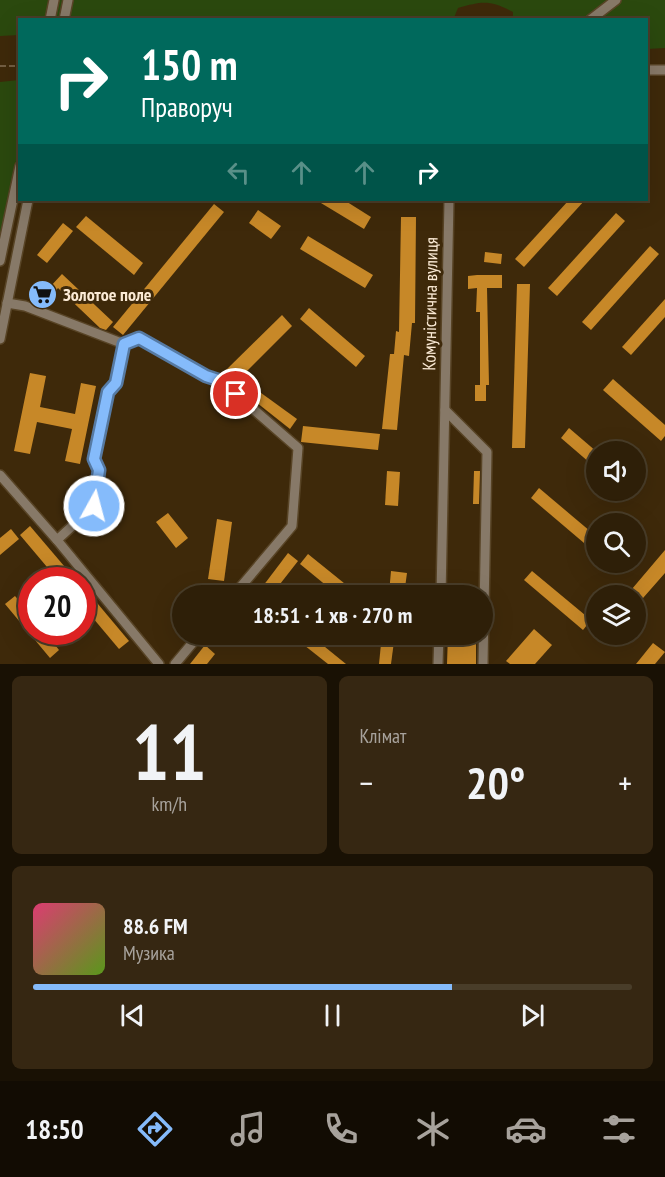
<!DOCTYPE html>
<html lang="uk">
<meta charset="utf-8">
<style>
:root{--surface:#2e1f08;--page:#362712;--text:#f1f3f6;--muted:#a7a29c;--line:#493d29;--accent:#85bbfb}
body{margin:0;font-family:"PT Sans Narrow",sans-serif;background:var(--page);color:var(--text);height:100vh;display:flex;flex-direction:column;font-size:22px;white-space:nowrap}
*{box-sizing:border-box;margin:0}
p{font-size:20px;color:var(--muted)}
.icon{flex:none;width:33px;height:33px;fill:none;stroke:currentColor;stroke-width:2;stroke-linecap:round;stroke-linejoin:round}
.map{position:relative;height:664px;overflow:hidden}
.drawer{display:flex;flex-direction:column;gap:12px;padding:12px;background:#191104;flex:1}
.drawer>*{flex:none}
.guide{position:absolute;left:18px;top:18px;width:630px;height:183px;border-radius:0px;box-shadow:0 6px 24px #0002,0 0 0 2px var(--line);background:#00695c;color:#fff;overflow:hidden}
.buttons{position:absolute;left:586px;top:441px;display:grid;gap:12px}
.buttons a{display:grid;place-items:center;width:60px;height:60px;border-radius:50%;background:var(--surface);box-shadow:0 6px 24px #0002,0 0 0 2px var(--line);font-size:30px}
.speed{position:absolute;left:18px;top:567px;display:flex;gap:12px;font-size:30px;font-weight:700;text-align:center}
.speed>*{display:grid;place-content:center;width:78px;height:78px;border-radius:50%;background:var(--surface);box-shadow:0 6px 24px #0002,0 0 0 2px var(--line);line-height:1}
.speed .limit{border:9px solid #d22;background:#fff;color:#111}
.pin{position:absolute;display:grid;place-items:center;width:51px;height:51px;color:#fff;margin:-26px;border:3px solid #fff;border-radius:50%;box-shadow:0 2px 6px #0007}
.me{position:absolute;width:66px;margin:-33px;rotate:7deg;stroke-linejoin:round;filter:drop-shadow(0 0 4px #0008)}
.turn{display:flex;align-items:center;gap:21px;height:126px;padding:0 24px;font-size:27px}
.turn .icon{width:78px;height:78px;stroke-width:2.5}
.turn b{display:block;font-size:42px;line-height:51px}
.lanes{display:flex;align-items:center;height:57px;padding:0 24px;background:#0003;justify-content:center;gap:30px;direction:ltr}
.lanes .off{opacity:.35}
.big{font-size:45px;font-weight:700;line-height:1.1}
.drawer .tile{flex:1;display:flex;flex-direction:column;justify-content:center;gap:9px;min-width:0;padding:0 21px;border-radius:9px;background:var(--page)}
.drawer .dial{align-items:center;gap:0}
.dial b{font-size:78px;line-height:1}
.song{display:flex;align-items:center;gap:18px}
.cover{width:72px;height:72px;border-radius:9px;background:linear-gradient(135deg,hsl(340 70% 55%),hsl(90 70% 35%))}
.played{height:6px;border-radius:3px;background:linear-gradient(90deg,var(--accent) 70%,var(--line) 70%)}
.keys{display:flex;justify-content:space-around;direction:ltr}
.heat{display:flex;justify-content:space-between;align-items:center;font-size:33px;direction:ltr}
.drawer .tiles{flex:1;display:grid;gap:12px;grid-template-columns:1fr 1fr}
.tile:last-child{grid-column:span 2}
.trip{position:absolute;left:172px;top:585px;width:321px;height:60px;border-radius:30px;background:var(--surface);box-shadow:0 6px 24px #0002,0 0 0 2px var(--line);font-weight:700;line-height:60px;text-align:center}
.tabs{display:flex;height:96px;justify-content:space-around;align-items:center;background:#120c03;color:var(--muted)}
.tabs .icon{width:42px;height:42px}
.tabs .on{color:var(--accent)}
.tabs b{font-size:27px;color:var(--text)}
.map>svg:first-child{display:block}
</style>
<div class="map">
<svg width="665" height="664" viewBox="0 0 665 664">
<rect width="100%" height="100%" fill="#3e290a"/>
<!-- green -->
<g fill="#2b490e">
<path d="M0,0H665V48L647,49L646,20L513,19V12C490,0 483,1 458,8L453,20H20L19,35L0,36Z"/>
<path d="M19,80V146L0,242V82Z"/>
</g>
<!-- building -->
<g fill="#c78828">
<path d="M316,200H344L371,217L364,229Z"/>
<path d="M569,200H585L524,267L515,259Z"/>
<path d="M214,204L224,212L123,335L113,327Z"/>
<path d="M258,210L281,226L271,239L249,223Z"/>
<path d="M616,213L625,221L557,296L548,288Z"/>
<path d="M86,216L143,263L134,275L76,227Z"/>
<path d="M401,217H416L415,323H412L409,356L404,355L397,430L382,429L390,354H394L396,331L399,332Z"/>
<path d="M63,223L73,231L47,263L37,255Z"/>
<path d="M308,236L373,275L365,288L300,249Z"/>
<path d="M650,246L659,254L591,330L582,322Z"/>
<path d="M485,252L502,254L501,264L484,262Z"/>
<path d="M62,274L113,322L106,330L100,328L58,288L44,306L30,296L45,280L50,287Z"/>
<path d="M477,275H502V288H487L489,385H486V401H475V385H480V312H476L477,288L468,289V276Z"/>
<path d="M517,284H530L525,448H512Z"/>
<path d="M665,299V317L631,355L622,347Z"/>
<path d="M309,308L365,356L356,367L300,319Z"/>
<path d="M282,315L292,326L236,382L225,371Z"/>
<path d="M30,373L46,376L40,407L75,414L81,383L96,386L80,464L65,461L72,429L37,422L30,454L14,451Z"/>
<path d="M613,379L665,425V436L661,441L603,390Z"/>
<path d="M257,390L297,419L290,429L251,398Z"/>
<path d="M303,426L380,434L378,450L301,442Z"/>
<path d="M569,428L597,452V469L561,438Z"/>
<path d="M387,471L400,472L398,506L385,505Z"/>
<path d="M474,471H480L479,504H473Z"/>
<path d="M539,488L597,537V554L531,498Z"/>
<path d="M168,513L188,538L176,548L156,522Z"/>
<path d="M217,519L232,522L224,581L208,579Z"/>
<path d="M30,526L76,580H58L20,535Z"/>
<path d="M11,529L19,539L0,555V538Z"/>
<path d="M665,550V573L636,606V596H626Z"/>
<path d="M288,553L298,561L273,593L263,586Z"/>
<path d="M308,554L360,596H339L300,564Z"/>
<path d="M391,571L407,573L404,595L391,596L392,594L389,593Z"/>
<path d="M532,571L591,620L583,630L524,580Z"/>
<path d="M82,585L129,641L119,649L82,605Z"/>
<path d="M15,596L32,616V632H45L59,650L50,658L5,604Z"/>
<path d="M534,629L552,645L535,664H510L506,661Z"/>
<path d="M290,634H309L346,664H328Z"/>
<path d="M382,634H395L391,664H379Z"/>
<path d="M448,634H465V640H476V664H447Z"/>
<path d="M653,643L665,652L655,664H636Z"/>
<path d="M205,645L215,654L207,664H190Z"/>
</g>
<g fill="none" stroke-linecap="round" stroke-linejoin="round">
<defs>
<g id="minor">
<path d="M50,20L54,0"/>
<path d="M64,20L68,0"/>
<path d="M590,20L616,0"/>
<path d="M646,70H665"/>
<path d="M0,261L20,166"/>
<path d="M7,303L25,306L124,344L139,338L206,376L221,381L298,448L292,526L233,596"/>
<path d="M0,339L28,200"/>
<path d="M445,410L487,452L483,664"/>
<path d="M0,475L57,540L159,664"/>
<path d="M57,540L94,506L99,469L94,459L108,392L116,383L124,344"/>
<path d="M441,596L449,200"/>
<path d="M175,664L200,634"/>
<path d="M438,664L439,634"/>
</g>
</defs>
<!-- minor casing -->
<use href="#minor" stroke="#584426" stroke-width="12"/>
<!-- path -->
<path stroke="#847055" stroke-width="1.5" stroke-dasharray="6 3" stroke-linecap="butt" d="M0,66H20"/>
<!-- minor -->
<use href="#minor" stroke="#877968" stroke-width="9"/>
</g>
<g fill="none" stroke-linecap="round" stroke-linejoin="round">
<defs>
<path id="route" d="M94,506L99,470L94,459L108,392L116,383L124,344L139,338L206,376L221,381L236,394"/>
</defs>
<!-- route casing -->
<use href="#route" stroke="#567aa3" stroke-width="15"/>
<!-- route -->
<use href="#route" stroke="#85bbfb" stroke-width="10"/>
</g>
<!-- icons -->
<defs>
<symbol id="supermarket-disc" viewBox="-11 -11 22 22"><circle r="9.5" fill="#85bbfb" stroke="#3e290a"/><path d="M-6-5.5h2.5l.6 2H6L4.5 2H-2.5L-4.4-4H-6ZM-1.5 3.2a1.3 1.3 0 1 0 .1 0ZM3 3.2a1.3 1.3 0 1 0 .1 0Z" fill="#111"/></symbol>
</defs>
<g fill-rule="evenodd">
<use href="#supermarket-disc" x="26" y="278" width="33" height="33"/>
</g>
<g text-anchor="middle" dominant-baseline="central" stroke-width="6" stroke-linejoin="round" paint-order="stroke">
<!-- poi labels -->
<g font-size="18" font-weight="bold" fill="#fbead5" stroke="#3e290a" text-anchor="start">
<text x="63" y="294">Золотое поле</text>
</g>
<!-- street labels -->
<g font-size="18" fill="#fbead5" stroke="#3e290a">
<text transform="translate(430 304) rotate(-89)">Комуністична вулиця</text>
</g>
</g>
</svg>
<div class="buttons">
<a><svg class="icon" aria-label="sound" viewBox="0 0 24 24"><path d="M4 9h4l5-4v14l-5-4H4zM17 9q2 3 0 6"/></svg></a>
<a><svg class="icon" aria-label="search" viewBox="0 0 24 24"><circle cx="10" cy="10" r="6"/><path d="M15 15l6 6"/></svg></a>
<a><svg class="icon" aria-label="layers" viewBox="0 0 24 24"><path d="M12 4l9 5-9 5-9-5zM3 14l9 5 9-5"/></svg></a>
</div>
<div class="speed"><div class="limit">20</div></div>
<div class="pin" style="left:236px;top:394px;background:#d93025"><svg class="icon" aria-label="arrive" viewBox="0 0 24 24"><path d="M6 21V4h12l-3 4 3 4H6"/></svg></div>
<svg class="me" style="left:94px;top:506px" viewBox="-20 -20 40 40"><circle r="17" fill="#85bbfb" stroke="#fff" stroke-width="3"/><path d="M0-11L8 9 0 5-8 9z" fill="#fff"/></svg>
<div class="trip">18:51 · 1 хв · 270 m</div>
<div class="guide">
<div class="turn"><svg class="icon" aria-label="right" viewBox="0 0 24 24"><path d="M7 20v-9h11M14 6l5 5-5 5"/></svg><div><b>150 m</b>Праворуч</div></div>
<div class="lanes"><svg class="icon off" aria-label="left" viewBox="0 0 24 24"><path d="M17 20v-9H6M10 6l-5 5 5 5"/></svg><svg class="icon off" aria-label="ahead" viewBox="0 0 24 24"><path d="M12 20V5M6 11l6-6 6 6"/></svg><svg class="icon off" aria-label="ahead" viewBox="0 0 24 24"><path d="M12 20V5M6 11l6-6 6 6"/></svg><svg class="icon" aria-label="right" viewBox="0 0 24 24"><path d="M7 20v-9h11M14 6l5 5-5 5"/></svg></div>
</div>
</div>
<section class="drawer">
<div class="tiles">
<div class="tile dial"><b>11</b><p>km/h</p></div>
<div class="tile"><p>Клімат</p>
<div class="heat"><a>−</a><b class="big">20°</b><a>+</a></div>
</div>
<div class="tile">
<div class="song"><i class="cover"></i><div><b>88.6 FM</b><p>Музика</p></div></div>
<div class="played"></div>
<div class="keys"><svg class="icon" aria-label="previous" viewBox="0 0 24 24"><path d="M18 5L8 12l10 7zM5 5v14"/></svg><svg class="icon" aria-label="pause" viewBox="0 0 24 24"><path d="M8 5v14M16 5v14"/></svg><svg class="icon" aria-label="next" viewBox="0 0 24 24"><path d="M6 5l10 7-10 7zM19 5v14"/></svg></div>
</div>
</div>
</section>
<nav class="tabs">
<b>18:50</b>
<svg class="icon on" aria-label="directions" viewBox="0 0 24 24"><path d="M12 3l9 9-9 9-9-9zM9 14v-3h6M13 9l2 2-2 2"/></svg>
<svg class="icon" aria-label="music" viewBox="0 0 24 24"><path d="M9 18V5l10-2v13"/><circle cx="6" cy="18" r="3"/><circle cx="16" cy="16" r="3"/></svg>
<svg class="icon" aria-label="phone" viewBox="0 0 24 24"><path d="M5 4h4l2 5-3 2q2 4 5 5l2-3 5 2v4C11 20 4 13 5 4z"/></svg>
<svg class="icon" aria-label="climate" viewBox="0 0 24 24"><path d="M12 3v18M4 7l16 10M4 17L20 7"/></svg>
<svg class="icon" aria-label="car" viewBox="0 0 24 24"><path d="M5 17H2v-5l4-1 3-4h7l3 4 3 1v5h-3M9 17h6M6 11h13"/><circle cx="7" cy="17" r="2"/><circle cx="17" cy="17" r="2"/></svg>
<svg class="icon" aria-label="filters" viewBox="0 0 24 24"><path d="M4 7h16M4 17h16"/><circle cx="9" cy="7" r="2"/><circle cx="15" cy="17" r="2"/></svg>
</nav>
